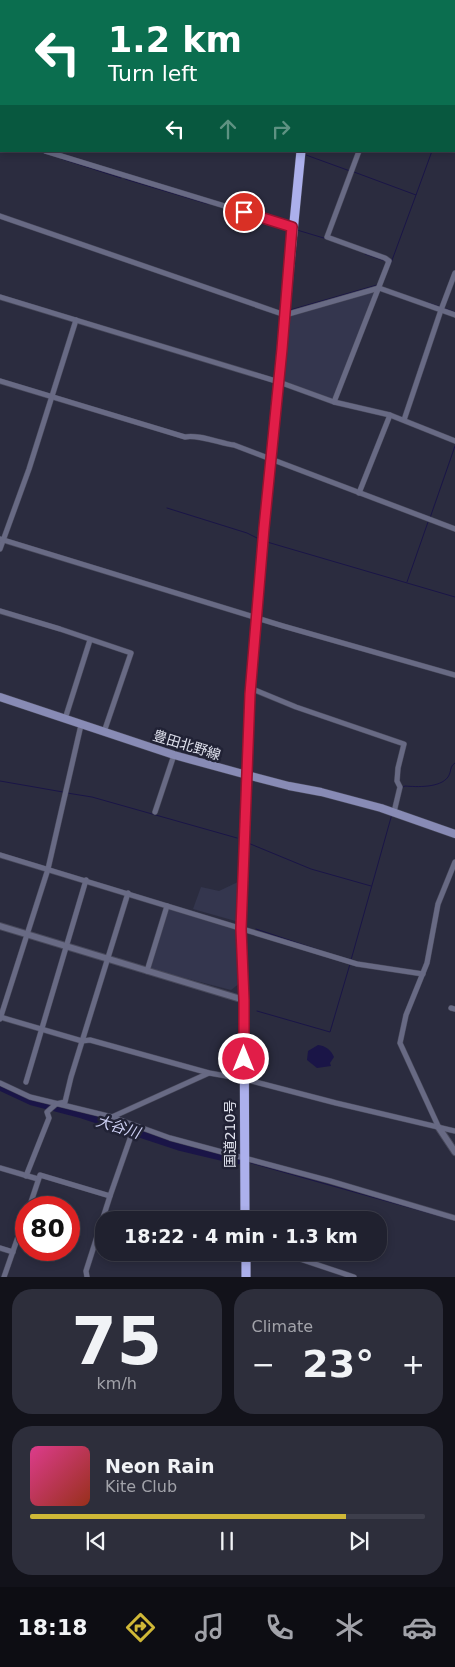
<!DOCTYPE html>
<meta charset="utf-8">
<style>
:root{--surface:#20212f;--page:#2d2e3b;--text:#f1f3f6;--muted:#a2a3aa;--line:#3d3e4b;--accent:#d0b837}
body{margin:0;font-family:"DejaVu Sans","Noto Sans JP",sans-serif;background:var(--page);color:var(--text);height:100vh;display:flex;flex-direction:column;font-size:19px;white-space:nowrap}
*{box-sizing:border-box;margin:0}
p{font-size:16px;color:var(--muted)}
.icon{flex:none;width:28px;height:28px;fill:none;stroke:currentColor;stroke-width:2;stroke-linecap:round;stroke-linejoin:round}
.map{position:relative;height:1277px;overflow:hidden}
.panel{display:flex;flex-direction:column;gap:12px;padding:12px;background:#12121a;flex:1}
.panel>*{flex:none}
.hud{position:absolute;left:0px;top:0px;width:455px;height:152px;box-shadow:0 2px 8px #0003,0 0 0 1px var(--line);background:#0b6e4f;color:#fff;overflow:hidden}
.speed{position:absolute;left:15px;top:1196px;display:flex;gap:10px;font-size:25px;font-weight:700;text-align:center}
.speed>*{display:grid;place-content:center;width:65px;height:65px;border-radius:50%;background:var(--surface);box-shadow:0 2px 8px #0003,0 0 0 1px var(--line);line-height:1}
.speed .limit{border:8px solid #d22;background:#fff;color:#111}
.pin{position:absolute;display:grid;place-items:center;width:42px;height:42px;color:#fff;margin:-21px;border:2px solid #fff;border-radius:50%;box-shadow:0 1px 5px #0007}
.me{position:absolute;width:55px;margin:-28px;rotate:0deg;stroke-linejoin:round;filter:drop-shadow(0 0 4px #0008)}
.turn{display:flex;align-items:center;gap:18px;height:105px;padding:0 25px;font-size:22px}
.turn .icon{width:65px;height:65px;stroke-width:2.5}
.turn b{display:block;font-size:35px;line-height:42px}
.lanes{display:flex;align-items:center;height:48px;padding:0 25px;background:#0003;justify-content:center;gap:25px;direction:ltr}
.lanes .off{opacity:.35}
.big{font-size:38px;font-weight:600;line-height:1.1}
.panel .widget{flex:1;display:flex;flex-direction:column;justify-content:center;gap:8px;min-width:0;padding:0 18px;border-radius:20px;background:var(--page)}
.panel .dial{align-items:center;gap:0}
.dial b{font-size:65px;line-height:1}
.song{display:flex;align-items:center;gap:15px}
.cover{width:60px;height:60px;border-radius:8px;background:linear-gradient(135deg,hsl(330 70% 55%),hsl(10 70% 35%))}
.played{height:5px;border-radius:2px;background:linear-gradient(90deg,var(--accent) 80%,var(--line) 80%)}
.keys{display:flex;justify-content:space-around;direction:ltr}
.heat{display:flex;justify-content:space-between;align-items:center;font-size:28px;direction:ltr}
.panel .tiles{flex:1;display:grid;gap:12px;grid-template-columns:1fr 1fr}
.widget:last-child{grid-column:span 2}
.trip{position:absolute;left:95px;top:1211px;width:292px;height:50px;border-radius:20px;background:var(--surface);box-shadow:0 2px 8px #0003,0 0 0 1px var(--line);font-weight:600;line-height:50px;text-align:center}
.dock{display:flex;height:80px;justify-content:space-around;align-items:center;background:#0d0d13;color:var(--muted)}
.dock .icon{width:35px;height:35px}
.dock .selected{color:var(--accent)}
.dock b{font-size:22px;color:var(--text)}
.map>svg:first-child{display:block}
</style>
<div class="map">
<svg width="455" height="1277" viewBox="0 0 455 1277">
<rect width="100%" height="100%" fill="#2b2c3f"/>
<!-- built -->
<g fill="#34364e">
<path d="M379,288L334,402L279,382L285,315Z"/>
<path d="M240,881L239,922L193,909L201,887L219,891Z"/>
<path d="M169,908L239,931L240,983L231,990L150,969Z"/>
</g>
<!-- water -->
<path fill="#1a1547" d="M318,1045C326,1046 331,1050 334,1057L330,1063L331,1066L317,1068L307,1060L308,1051Z"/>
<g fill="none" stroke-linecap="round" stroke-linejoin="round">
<!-- stream -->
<g stroke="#1a1547" stroke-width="1">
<path d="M326,0L328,1"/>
<path d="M454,48L455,49"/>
<path d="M0,58H1"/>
<path d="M454,88L455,85"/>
<path d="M38,151L44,153"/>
<path d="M293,151L294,152"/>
<path d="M306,155L350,171"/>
<path d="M62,159L121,178"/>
<path d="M354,172L416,195L432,151"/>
<path d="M125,179L208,204"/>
<path d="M297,230L327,239"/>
<path d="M365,254L385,261"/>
<path d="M391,263L416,195"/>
<path d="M426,302L441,307"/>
<path d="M444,308L455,312"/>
<path d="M290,310L377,285"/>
<path d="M167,508L247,533L259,539"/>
<path d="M430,518L455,446"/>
<path d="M267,542L455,597"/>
<path d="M407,582L428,522"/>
<path d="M0,781L63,792"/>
<path d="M401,788L405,786C417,787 440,788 448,777C452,771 449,767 455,763"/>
<path d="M67,793L92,797L237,838"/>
<path d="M248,843L311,869L371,886"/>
<path d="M256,929L322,951"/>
<path d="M351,960L392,814"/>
<path d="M257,1011L330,1032L350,964"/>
<path d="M251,1163L450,1219"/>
</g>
<!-- river -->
<path stroke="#1a1547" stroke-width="9" d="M0,1086L32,1101L82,1114L179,1146L238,1160"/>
<defs>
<g id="minor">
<path d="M66,0L72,1"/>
<path d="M16,1V0"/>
<path d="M0,48L1,44"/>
<path d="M0,137L1,138"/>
<path d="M45,151L293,227"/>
<path d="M0,216L285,315L379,288L455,315"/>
<path d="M0,297L279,382L334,402L390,415L455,441"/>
<path d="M0,381L185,437C197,434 220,443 234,445L455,529"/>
<path d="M334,402L389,261L385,258L327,237L359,151"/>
<path d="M404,420L441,310L455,273"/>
<path d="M359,493L390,415"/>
<path d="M0,539L283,626L455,675"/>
<path d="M0,549L29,469L76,320"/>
<path d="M0,611L60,629L131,653L104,732"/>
<path d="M250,688L296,707L404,744L398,768L397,781L400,787L394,812"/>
<path d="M65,719L90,640"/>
<path d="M155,812L174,755"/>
<path d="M0,855L357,964L423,974"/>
<path d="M147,971L167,906"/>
<path d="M451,1008L455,1009"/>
<path d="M0,1017L82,1041L90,1040L209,1073L244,1079L336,1103L455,1131"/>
<path d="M0,1019L48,869L81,725"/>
<path d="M26,1082L86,880"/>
<path d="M0,1083L30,1097L112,1117L170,1138L330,1181L455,1218"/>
<path d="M112,1117L209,1073"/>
<path d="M439,1128L400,1043L406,1015L427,963L438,904L455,862"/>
<path d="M0,1168L38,1179"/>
<path d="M26,1176L49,1118L47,1112L56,1104L65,1102L71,1077L128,893"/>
<path d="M29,1208L40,1175L110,1196L131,1136L130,1133L111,1125L112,1117"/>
<path d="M0,1248L13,1252"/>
<path d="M279,1252L354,1277"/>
<path d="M4,1277L26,1214"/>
<path d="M87,1277L86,1271L110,1196"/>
</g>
<g id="tertiary">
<path d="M0,926L244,1000"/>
<path d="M439,1128L455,1152"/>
</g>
<path id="secondary" d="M0,697L174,755L247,775L289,786L321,792L381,808L455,834"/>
<g id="trunk">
<path d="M315,1V0"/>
<path d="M245,1220L244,1000L241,929L250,694L263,537L301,151"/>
<path d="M246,1252V1277"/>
</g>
</defs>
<!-- minor casing -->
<use href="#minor" stroke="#48495b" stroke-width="6"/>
<!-- tertiary casing -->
<use href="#tertiary" stroke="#48495b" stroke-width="8"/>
<!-- secondary casing -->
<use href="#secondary" stroke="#48495b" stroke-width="9"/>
<!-- trunk casing -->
<use href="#trunk" stroke="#48495b" stroke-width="10"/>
<!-- minor -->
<use href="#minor" stroke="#686a84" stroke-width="5"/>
<!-- tertiary -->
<use href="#tertiary" stroke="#686a84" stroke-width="6"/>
<!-- secondary -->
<use href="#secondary" stroke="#888bb5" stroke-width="8"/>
<!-- trunk -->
<use href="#trunk" stroke="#acb0ec" stroke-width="9"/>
</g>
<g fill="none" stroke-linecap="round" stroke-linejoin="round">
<defs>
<path id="route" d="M244,1059V1000L241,929L250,694L264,528L282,349L292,227L244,212"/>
</defs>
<!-- route casing -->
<use href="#route" stroke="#92132f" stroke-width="12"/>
<!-- route -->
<use href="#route" stroke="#e11d48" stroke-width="9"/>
</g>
<g text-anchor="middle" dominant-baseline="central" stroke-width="5" stroke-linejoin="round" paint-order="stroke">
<!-- street labels -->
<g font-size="14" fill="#e0e2ee" stroke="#212235">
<text transform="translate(187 745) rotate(17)">豊田北野線</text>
<text transform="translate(230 1134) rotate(-90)">国道210号</text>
</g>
<!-- water labels -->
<g font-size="15" font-style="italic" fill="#cdd0f3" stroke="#212235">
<text transform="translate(118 1127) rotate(17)">大谷川</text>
</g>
</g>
</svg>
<div class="speed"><div class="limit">80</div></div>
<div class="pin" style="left:244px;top:212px;background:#d93025"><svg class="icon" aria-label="arrive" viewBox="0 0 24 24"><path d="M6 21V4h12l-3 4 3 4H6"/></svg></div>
<svg class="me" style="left:244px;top:1059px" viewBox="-20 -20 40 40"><circle r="17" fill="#e11d48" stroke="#fff" stroke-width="3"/><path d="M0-11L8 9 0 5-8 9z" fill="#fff"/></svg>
<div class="trip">18:22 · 4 min · 1.3 km</div>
<div class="hud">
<div class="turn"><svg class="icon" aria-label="left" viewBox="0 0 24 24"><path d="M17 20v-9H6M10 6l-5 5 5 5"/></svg><div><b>1.2 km</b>Turn left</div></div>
<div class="lanes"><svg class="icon" aria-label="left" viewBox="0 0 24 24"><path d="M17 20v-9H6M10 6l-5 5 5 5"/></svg><svg class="icon off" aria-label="ahead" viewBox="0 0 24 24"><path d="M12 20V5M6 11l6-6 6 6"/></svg><svg class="icon off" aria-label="right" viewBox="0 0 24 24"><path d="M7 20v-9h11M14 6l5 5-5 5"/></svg></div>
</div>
</div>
<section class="panel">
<div class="tiles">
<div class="widget dial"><b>75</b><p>km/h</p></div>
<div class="widget"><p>Climate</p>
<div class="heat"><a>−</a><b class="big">23°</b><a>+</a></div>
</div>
<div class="widget">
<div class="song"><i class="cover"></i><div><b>Neon Rain</b><p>Kite Club</p></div></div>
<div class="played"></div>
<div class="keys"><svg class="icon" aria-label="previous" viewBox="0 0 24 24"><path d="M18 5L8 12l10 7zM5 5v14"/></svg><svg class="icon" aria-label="pause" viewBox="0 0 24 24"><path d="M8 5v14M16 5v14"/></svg><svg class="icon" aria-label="next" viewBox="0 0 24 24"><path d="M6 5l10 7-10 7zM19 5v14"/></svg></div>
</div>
</div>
</section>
<nav class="dock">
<b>18:18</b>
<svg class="icon selected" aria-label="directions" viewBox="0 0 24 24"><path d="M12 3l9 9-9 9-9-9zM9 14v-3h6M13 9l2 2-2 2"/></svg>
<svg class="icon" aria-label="music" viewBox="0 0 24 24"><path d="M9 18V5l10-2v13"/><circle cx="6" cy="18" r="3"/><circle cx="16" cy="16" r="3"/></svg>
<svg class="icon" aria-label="phone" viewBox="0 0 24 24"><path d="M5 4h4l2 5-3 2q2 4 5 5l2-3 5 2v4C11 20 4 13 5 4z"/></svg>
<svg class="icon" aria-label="climate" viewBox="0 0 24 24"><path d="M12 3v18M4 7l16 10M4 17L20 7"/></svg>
<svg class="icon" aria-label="car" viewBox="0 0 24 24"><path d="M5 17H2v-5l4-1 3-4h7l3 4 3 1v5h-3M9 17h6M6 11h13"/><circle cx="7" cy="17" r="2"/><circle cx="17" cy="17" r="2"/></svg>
</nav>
